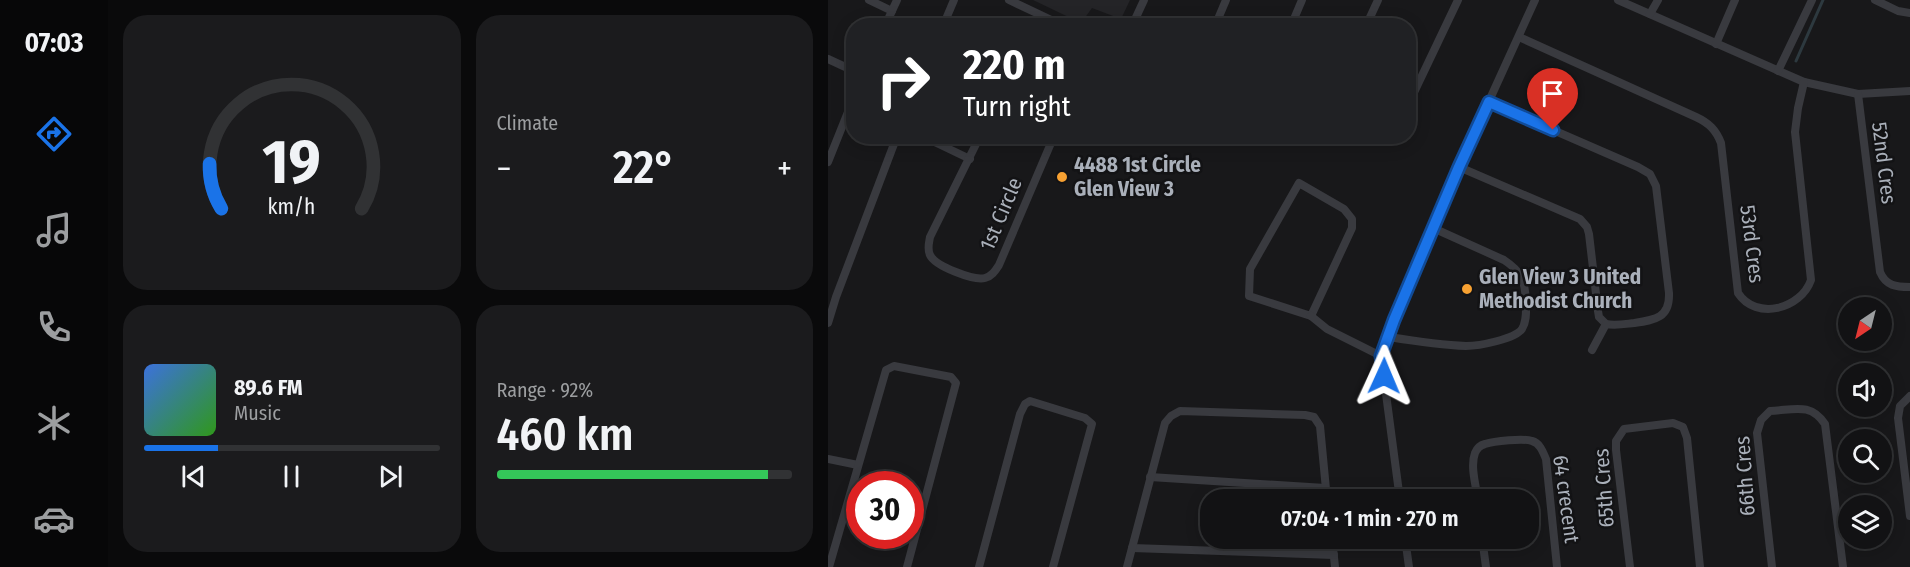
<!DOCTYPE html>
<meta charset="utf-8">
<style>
:root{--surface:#121214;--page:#1b1b1d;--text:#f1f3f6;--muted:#9c9ea0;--line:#313234;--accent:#1a73e8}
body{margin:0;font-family:"Fira Sans Condensed",sans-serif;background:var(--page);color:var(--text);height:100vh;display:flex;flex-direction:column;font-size:22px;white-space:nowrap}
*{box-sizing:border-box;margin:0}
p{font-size:20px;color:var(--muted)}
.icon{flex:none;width:33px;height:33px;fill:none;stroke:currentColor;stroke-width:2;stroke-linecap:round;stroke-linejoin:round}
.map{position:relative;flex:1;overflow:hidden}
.drawer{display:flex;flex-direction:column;gap:15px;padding:15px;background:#0a0a0b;width:720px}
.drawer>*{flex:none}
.top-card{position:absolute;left:18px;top:18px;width:570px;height:126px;border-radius:24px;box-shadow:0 3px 15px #0003,0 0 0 2px var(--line);background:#202124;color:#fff;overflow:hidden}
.needle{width:39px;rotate:215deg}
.controls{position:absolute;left:1010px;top:297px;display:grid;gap:12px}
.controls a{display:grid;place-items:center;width:54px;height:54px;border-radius:50%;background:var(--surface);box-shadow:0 3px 15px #0003,0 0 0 2px var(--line);font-size:30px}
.speed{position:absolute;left:18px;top:471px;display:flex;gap:12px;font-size:30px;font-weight:700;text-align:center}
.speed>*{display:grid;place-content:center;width:78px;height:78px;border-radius:50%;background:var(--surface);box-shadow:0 3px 15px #0003,0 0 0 2px var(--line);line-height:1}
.speed .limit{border:9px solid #d22;background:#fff;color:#111}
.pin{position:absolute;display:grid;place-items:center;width:51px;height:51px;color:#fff;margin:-62px -26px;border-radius:50% 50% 50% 0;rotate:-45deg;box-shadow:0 0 6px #0007}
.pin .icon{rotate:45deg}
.me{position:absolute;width:66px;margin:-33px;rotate:1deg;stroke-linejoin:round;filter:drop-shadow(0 0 4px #0008)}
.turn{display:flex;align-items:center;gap:21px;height:126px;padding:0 18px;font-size:27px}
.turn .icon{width:78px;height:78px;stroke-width:2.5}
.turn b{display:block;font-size:42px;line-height:51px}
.big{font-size:45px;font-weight:600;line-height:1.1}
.drawer .widget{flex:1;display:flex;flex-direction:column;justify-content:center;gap:9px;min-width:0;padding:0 21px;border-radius:24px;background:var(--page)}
.drawer .dial{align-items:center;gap:0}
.dial svg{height:156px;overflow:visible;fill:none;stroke:var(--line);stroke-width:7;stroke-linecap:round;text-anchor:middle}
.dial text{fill:var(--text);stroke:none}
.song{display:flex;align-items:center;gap:18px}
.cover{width:72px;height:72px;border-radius:9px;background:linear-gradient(135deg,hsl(220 70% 55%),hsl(110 70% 35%))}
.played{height:6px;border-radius:3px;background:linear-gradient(90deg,var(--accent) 25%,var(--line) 25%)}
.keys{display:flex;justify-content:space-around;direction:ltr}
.heat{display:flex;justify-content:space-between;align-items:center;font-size:33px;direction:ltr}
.charge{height:9px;border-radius:4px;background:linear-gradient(90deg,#34c759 92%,var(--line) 0)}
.drawer .tiles{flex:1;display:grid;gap:15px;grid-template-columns:repeat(2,1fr)}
.trip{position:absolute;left:372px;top:489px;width:339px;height:60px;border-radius:24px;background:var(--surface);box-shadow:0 3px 15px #0003,0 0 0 2px var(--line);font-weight:600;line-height:60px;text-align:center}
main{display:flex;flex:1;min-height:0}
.dock{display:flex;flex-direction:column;width:108px;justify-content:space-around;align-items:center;background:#070708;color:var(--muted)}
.dock .icon{width:42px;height:42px}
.dock .current{color:var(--accent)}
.dock b{font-size:27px;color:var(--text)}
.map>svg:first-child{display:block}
</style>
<main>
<nav class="dock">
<b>07:03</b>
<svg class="icon current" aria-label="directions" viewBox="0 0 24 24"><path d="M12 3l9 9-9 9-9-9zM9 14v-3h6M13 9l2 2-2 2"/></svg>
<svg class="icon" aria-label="music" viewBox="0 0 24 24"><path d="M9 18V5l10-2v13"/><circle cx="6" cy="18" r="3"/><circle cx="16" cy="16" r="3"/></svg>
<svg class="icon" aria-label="phone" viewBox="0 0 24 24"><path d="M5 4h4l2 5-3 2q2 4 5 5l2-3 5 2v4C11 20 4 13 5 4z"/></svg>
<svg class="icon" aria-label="climate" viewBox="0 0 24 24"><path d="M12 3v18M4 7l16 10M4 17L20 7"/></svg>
<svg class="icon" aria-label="car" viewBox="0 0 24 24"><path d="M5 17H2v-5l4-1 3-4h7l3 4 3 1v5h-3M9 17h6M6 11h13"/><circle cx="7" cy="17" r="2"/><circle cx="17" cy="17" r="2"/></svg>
</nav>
<section class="drawer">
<div class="tiles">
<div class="widget dial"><svg viewBox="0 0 100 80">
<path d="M14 69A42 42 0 1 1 86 69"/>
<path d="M14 69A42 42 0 0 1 8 46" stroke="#1a73e8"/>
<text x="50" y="56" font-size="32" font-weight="700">19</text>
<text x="50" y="72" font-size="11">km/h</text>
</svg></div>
<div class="widget"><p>Climate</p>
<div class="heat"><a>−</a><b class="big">22°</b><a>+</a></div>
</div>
<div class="widget">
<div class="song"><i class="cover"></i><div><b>89.6 FM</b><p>Music</p></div></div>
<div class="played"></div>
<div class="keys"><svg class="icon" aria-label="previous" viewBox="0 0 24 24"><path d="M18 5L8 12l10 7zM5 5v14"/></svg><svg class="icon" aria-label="pause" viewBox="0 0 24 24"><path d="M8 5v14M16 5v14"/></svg><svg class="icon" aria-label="next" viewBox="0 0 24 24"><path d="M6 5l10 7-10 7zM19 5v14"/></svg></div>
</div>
<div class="widget"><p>Range · 92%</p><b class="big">460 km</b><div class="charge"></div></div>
</div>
</section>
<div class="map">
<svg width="1082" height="567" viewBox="0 0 1082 567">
<rect width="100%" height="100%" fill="#18181a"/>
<!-- built -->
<path fill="#242427" d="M205,0H302L293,19L264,8L253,23Z"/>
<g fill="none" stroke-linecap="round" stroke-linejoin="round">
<!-- stream -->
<path stroke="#2d393f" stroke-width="3" d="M968,61L995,0"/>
<!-- minor -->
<g stroke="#393a3f" stroke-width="8">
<path d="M41,0L64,11"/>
<path d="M181,0L236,26"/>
<path d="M790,0L976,82L1030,94L1082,91"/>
<path d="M1047,0L1070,11L1082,13"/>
<path d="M822,14L830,0"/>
<path d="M57,26L69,0"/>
<path d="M115,26L126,0"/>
<path d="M304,26L316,0"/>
<path d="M387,26L398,0"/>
<path d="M463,26L474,0"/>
<path d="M538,26L550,0"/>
<path d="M691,37L868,117C881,123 888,130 893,143L910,293C928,321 973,309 983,280L967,132L970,108L976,82"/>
<path d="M888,44L907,0"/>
<path d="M0,59L26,71"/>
<path d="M950,71L984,0"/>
<path d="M1030,94L1052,272C1058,286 1068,287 1082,287"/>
<path d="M580,105L630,0"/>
<path d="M94,136L142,159"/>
<path d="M152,136L102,237C101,243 99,249 102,255C107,266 146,281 157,278C164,276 167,271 171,265L226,136"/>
<path d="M0,162L26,97"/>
<path d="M631,167L752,219L759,227L761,234L770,311L771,317L778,324C787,326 797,324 806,323C827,320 842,318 841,293L828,186L822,174L810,167L661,102"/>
<path d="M471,183L516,209L524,219V228L483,316L421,296L422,269Z"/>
<path d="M483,316L499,329L553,356"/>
<path d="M0,323L8,297L69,136"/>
<path d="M561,337C586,341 613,345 638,346C651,346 687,339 694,329C699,321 698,311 698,302C697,280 694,272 676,260L605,228"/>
<path d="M764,350L778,324"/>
<path d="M1082,396L1072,406L1070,418L1082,516"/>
<path d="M0,459L30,465"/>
<path d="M322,477L497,488"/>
<path d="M572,500L553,356L566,320L631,167L707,0"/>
<path d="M650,500C648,486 642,466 647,453C649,448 653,445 657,444C666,441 696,438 704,441C712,443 715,452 718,459L729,567"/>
<path d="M504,538L507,567"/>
<path d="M577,538L581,567"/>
<path d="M654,538L658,567"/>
<path d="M304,548L506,555"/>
<path d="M1,567L58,370L66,366L123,377L128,383L79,567"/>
<path d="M151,567L192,414L197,404L202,401L257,418L264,424L225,567"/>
<path d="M299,567L337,423L343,416L352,411L477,415L486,417L492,426L499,500"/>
<path d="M802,567L788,450V441L796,429L845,423L855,427L859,438L872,567"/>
<path d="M944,567L929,433L933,420L942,411C966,410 982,402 997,424L1015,567"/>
</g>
</g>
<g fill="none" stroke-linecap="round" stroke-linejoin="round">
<defs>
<path id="route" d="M556,376L553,356L566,320L631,167L661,102L725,130"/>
</defs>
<!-- route casing -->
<use href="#route" stroke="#114b97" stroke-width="15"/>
<!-- route -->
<use href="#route" stroke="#1a73e8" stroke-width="10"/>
</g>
<!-- markers -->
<g fill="#f7a132" stroke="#131315" stroke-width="2">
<circle cx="234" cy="177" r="6"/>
<circle cx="639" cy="289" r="6"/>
</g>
<g text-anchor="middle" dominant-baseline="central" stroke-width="5" stroke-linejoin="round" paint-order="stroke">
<!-- street labels -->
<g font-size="21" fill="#aab0ba" stroke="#131315">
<text transform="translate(1056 163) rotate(83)">52nd Cres</text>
<text transform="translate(173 214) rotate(-67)">1st Circle</text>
<text transform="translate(924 244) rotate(83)">53rd Cres</text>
<text transform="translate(917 476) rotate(-94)">66th Cres</text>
<text transform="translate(776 488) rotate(-94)">65th Cres</text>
<text transform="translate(738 499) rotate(82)">64 crecent</text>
</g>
<!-- poi labels -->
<g font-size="21" font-weight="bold" fill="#aab0ba" stroke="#131315" text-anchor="start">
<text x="246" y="165">4488 1st Circle<tspan x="246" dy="24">Glen View 3</tspan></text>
<text x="651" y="277">Glen View 3 United<tspan x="651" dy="24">Methodist Church</tspan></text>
</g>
</g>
</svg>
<div class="controls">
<a><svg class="needle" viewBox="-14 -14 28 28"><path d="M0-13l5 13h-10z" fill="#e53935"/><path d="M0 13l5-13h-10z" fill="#9c9ea0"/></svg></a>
<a><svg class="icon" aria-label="sound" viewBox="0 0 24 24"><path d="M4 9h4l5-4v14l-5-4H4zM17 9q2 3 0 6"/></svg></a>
<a><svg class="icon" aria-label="search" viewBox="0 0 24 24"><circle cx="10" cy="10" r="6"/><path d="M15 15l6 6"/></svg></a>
<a><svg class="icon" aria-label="layers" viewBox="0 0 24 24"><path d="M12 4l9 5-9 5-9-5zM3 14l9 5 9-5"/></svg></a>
</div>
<div class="speed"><div class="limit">30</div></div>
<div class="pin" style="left:725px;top:130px;background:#d93025"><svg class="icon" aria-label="arrive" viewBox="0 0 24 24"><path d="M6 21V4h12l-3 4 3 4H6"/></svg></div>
<svg class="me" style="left:556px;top:376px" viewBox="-20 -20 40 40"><path d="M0-17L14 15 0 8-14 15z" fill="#1a73e8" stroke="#fff" stroke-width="4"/></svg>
<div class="trip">07:04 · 1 min · 270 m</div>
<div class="top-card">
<div class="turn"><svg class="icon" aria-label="right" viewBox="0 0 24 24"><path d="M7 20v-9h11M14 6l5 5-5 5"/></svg><div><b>220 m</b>Turn right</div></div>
</div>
</div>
</main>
